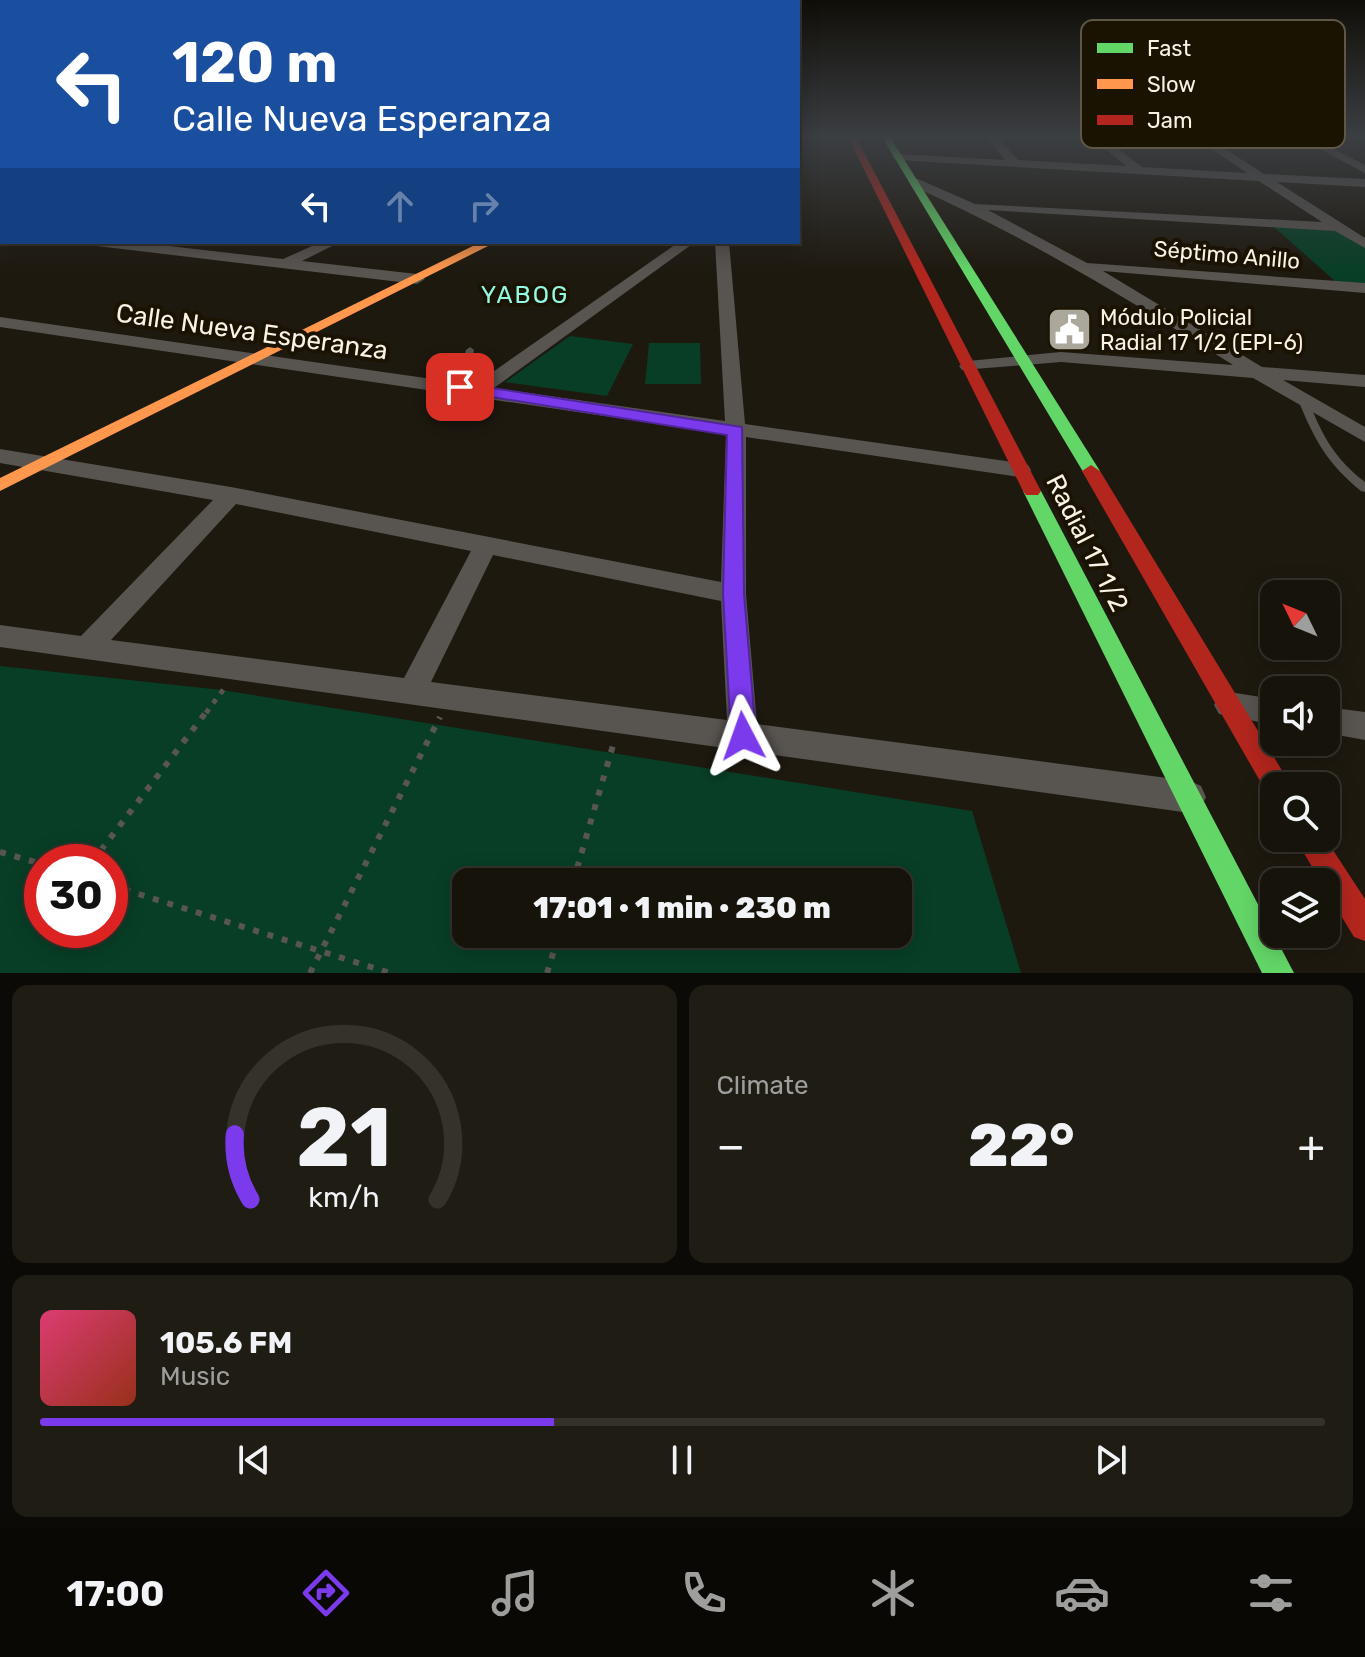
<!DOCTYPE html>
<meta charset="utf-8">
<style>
:root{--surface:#16130b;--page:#1f1c14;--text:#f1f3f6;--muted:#9e9e9d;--line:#35322c;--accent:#7c3aed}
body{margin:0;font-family:Rubik,sans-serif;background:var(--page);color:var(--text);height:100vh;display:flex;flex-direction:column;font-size:30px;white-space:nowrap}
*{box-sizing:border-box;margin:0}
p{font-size:26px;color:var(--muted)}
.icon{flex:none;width:44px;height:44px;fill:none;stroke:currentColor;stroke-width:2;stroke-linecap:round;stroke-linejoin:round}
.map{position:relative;height:973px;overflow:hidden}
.sheet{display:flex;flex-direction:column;gap:12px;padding:12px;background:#0c0a06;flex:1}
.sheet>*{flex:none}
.guide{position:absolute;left:0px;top:0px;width:800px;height:244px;box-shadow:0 4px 20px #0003,0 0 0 2px var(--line);background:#1a4fa0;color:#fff;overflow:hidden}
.needle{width:52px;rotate:313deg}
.controls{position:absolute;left:1260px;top:580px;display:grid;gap:16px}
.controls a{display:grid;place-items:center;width:80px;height:80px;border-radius:16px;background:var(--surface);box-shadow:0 4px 20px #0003,0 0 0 2px var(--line);font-size:40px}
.speed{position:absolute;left:24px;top:844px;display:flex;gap:16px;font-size:40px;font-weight:700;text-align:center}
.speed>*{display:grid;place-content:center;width:104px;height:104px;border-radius:50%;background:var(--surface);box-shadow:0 4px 20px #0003,0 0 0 2px var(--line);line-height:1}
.speed .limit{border:12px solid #d22;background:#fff;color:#111}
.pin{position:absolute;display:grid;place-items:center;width:68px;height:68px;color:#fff;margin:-34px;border-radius:16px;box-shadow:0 4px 12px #0006}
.me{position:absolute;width:88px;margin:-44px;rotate:356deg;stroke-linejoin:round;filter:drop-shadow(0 0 6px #0008)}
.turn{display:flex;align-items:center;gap:28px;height:168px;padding:0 40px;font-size:36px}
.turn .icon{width:104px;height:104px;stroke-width:2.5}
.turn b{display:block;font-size:56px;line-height:68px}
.lanes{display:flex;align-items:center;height:76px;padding:0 40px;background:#0003;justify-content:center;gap:40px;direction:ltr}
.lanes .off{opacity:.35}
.big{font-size:60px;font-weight:800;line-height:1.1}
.sheet .tile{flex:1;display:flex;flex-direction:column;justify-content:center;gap:12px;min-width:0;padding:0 28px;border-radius:16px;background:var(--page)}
.sheet .dial{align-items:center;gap:0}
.dial svg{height:208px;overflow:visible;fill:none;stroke:var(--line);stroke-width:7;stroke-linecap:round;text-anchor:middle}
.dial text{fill:var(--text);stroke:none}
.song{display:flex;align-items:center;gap:24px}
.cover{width:96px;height:96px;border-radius:12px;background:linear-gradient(135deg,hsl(340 70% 55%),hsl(10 70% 35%))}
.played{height:8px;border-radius:4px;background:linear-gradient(90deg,var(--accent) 40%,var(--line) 40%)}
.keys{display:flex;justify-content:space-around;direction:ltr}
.heat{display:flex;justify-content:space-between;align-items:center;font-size:44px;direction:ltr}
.sheet .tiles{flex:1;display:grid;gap:12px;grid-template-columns:1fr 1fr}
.tile:last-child{grid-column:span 2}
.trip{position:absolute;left:452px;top:868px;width:460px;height:80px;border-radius:16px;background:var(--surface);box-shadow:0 4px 20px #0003,0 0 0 2px var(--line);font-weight:800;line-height:80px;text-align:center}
.dock{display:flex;height:128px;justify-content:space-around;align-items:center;background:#090804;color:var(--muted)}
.dock .icon{width:56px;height:56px}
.dock .selected{color:var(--accent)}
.dock b{font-size:36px;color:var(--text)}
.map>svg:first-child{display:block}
</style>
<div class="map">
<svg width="1365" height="973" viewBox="0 0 1365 973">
<rect width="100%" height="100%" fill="#1e190f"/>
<!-- green -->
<g fill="#083e26" fill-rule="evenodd">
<path d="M1273,226L1338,231L1365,245V284L1336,282Z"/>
<path d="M570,336L633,344L607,396L505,382Z"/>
<path d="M649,343H700L701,384H645Z"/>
<path d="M0,666L222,690L972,811L1021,973H0ZM110,862V930H42V862ZM898,882V934H466V882Z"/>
</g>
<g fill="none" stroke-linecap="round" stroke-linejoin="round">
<!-- path-far1 -->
<path stroke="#595550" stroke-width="5" stroke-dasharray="5 7" stroke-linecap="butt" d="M206,713L226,686"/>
<!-- path -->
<g stroke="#595550" stroke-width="6" stroke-dasharray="6 9" stroke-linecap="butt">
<path d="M0,852L42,864"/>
<path d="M92,862L207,711"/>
<path d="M573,882L614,742"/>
<path d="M110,885L390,973"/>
<path d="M310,973L440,717"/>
<path d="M547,973L559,934"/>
</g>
<!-- lane -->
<g fill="#585450" fill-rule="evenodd">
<path d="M470,347L474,350L465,387L463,389H457L455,387L466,350Z"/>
<path d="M1304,399L1309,402C1323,437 1335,459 1365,482V492L1361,491C1328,464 1315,441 1299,402Z"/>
</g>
<!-- street -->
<g fill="#585450" fill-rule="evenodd">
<path d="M986,137H997L1018,160L1126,166L1091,137H1103L1142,167L1247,173L1194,137H1207L1264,174L1365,179V187L1277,182L1365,238V248L1335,231L988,210L1087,263L1365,283V293L1103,271L1262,367L1365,375V387L1283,380L1365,427V442L1253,378L1061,362L962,370L959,366L968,361L1061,352L1233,365C1128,299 1023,235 910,185V179H918L975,204L1322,222L1259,181L897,160L891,157L897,154L1005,160Z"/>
<path d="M1297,137H1310L1365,165V173Z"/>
<rect x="0" y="225" width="2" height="8"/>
<path d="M90,242H134L283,259L321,242H340L302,261L417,274L425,279L417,284L97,246Z"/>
<path d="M679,242H695L494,388L725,421L715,242H729L745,424L1020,463L1028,465L1031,470L1028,475L1020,477L746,437V594L757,724L1190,781L1201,786L1206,797L1201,808L1190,813L0,647V625L81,636L213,500L0,463V449L231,487L721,582L726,434L0,327V317L474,385ZM236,504L471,551L404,678L111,640ZM493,555L721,601L727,720L431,682Z"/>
<path d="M1229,692L1274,699V725L1219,714L1214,705L1219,696Z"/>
<path d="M1326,707L1365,712V740L1326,733Z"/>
</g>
<!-- fast -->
<g fill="#63d668" fill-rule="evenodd">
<path d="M882,137H890L1100,471L1097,475H1085Z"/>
<path d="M1032,485L1041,491L1294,973H1262L1023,491Z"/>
</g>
<!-- slow -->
<path fill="#ff974d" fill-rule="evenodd" d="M481,242H496L0,491V478Z"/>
<!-- jam -->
<g fill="#b3261e" fill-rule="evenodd">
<path d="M848,137H856L1041,491L1038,495H1026L1023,491Z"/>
<path d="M1091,465L1100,471L1286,777L1290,786H1274V797L1268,795L1082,471Z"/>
<path d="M1295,838H1325L1365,899V941L1354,937L1326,891V882H1321Z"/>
</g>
</g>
<!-- sky -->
<linearGradient id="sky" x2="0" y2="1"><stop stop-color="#100e08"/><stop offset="0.5" stop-color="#3b3e42"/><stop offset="1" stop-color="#3b3e42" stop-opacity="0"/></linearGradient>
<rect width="1365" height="273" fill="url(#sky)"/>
<!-- route -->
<path fill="#7c3aed" stroke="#51269a" stroke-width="2" d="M460,383L742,427L744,594L756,736L752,744L743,747L735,744L731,736L723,594L727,435L455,391L453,387Z"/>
<!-- icons -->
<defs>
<symbol id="civic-square" viewBox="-11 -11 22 22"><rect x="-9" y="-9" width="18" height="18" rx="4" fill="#aca79b" stroke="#1b1302"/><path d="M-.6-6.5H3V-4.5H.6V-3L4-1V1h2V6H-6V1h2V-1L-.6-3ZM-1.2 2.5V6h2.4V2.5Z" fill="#fff"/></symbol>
</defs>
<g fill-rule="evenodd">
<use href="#civic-square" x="1044" y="304" width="51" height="51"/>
</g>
<g text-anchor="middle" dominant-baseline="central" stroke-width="8" stroke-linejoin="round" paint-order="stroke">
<!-- far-street labels -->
<g font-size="22" fill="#f9f3e7" stroke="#1b1302">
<text transform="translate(1227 255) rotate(5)">Séptimo Anillo</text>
</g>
<!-- far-poi labels -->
<g font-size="22" fill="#f9f3e7" stroke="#1b1302" text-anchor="start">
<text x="1100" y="317">Módulo Policial<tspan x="1100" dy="25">Radial 17 1/2 (EPI-6)</tspan></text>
</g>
<!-- far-neighbourhood labels -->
<g font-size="24" letter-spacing="2" fill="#93f9e4" stroke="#1b1302">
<text x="525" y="295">YABOG</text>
</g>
<!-- street labels -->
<g font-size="26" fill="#f9f3e7" stroke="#1b1302">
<text transform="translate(252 332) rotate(8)">Calle Nueva Esperanza</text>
<text transform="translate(1087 543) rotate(63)">Radial 17 1/2</text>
</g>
</g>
<!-- legend -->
<rect x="1081" y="20" width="264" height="128" rx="12" fill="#1b1302" stroke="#5e5647" stroke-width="2"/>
<rect x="1097" y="43" width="36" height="10" fill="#63d668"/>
<rect x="1097" y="79" width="36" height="10" fill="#ff974d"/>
<rect x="1097" y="115" width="36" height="10" fill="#b3261e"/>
<g font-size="22" fill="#f9f3e7">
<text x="1147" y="56">Fast</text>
<text x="1147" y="92">Slow</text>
<text x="1147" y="128">Jam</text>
</g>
</svg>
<div class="controls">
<a><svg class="needle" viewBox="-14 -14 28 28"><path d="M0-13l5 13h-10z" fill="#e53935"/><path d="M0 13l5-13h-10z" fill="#9e9e9d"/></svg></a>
<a><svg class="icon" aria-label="sound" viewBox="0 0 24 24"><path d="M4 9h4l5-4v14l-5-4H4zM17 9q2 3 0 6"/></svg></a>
<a><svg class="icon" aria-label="search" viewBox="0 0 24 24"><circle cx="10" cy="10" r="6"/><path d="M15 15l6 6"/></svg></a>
<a><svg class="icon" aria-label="layers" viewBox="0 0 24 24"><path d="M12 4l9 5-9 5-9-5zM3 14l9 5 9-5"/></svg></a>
</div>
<div class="speed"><div class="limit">30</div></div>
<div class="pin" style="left:460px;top:387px;background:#d93025"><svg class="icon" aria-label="arrive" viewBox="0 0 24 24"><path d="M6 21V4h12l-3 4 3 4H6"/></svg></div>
<svg class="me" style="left:743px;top:736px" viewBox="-20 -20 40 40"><path d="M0-17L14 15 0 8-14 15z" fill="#7c3aed" stroke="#fff" stroke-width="4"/></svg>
<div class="trip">17:01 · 1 min · 230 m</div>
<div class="guide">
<div class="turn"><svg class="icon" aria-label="left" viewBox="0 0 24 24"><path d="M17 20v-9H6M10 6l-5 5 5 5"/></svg><div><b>120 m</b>Calle Nueva Esperanza</div></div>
<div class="lanes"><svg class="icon" aria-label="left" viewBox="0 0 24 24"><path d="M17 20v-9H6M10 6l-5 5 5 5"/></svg><svg class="icon off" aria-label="ahead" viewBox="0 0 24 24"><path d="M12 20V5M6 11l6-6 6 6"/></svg><svg class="icon off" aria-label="right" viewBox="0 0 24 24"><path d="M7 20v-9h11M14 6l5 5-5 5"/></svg></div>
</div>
</div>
<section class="sheet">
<div class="tiles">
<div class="tile dial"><svg viewBox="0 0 100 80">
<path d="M14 69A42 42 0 1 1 86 69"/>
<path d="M14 69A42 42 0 0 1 8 44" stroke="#7c3aed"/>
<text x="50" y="56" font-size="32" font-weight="700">21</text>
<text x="50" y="72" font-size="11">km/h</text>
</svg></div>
<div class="tile"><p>Climate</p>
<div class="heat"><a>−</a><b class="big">22°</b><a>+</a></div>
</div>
<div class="tile">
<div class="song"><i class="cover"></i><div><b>105.6 FM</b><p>Music</p></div></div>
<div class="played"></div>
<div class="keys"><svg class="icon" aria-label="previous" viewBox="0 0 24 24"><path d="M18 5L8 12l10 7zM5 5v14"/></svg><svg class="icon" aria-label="pause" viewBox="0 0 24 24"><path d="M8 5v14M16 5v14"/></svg><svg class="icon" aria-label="next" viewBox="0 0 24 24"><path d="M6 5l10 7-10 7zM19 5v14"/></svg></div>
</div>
</div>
</section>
<nav class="dock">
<b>17:00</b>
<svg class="icon selected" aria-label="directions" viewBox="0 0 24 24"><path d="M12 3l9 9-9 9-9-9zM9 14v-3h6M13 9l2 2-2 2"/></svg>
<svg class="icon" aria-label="music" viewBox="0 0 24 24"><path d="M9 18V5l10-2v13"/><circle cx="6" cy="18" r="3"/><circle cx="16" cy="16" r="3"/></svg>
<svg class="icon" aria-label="phone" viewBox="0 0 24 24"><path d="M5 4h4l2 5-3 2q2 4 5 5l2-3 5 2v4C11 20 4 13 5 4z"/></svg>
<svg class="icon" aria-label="climate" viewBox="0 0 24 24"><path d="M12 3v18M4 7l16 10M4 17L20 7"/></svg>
<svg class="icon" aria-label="car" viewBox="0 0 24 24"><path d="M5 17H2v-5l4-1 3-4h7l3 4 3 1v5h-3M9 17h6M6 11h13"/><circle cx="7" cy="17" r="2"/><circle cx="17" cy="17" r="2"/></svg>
<svg class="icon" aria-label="filters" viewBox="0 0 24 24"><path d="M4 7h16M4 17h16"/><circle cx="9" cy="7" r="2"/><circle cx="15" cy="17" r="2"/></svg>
</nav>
